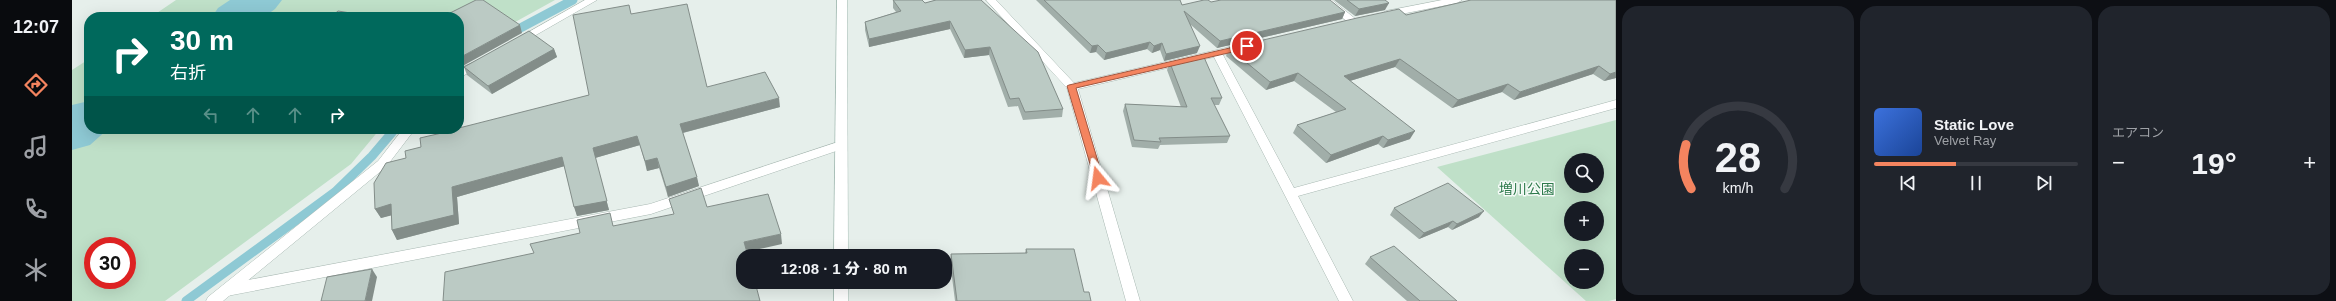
<!DOCTYPE html>
<html lang="ja">
<meta charset="utf-8">
<style>
:root{--surface:#171b24;--page:#20242c;--text:#f1f3f6;--muted:#9ea1a6;--line:#363941;--accent:#f4845f}
body{margin:0;font-family:Helvetica,"Noto Sans JP",sans-serif;background:var(--page);color:var(--text);height:100vh;display:flex;flex-direction:column;font-size:15px;white-space:nowrap}
*{box-sizing:border-box;margin:0}
p{font-size:13px;color:var(--muted)}
.icon{flex:none;width:22px;height:22px;fill:none;stroke:currentColor;stroke-width:2;stroke-linecap:round;stroke-linejoin:round}
.map{position:relative;flex:1;overflow:hidden}
.details{display:flex;flex-direction:column;gap:6px;padding:6px;background:#0d0f14;width:720px}
.details>*{flex:none}
.banner{position:absolute;left:12px;top:12px;width:380px;height:122px;border-radius:16px;box-shadow:0 4px 16px #0002;background:#00695c;color:#fff;overflow:hidden}
.controls{position:absolute;left:1492px;top:153px;display:grid;gap:8px}
.controls a{display:grid;place-items:center;width:40px;height:40px;border-radius:50%;background:var(--surface);box-shadow:0 4px 16px #0002;font-size:20px}
.speed{position:absolute;left:12px;top:237px;display:flex;gap:8px;font-size:20px;font-weight:700;text-align:center}
.speed>*{display:grid;place-content:center;width:52px;height:52px;border-radius:50%;background:var(--surface);box-shadow:0 4px 16px #0002;line-height:1}
.speed .limit{border:6px solid #d22;background:#fff;color:#111}
.pin{position:absolute;display:grid;place-items:center;width:34px;height:34px;color:#fff;margin:-17px;border:2px solid #fff;border-radius:50%;box-shadow:0 1px 4px #0007}
.me{position:absolute;width:44px;margin:-22px;rotate:344deg;stroke-linejoin:round;filter:drop-shadow(0 0 3px #0008)}
.turn{display:flex;align-items:center;gap:14px;height:84px;padding:0 20px;font-size:18px}
.turn .icon{width:52px;height:52px;stroke-width:2.5}
.turn b{display:block;font-size:28px;line-height:34px}
.lanes{display:flex;align-items:center;height:38px;padding:0 20px;background:#0003;justify-content:center;gap:20px;direction:ltr}
.lanes .off{opacity:.35}
.big{font-size:30px;font-weight:800;line-height:1.1}
.details .tile{flex:1;display:flex;flex-direction:column;justify-content:center;gap:6px;min-width:0;padding:0 14px;border-radius:16px;background:var(--page)}
.details .dial{align-items:center;gap:0}
.dial svg{height:104px;overflow:visible;fill:none;stroke:var(--line);stroke-width:7;stroke-linecap:round;text-anchor:middle}
.dial text{fill:var(--text);stroke:none}
.song{display:flex;align-items:center;gap:12px}
.cover{width:48px;height:48px;border-radius:6px;background:linear-gradient(135deg,hsl(220 70% 55%),hsl(220 70% 35%))}
.played{height:4px;border-radius:2px;background:linear-gradient(90deg,var(--accent) 40%,var(--line) 40%)}
.keys{display:flex;justify-content:space-around;direction:ltr}
.heat{display:flex;justify-content:space-between;align-items:center;font-size:22px;direction:ltr}
.details .tiles{flex:1;display:grid;gap:6px;grid-template-columns:repeat(3,1fr)}
.trip{position:absolute;left:664px;top:249px;width:216px;height:40px;border-radius:16px;background:var(--surface);box-shadow:0 4px 16px #0002;font-weight:800;line-height:40px;text-align:center}
main{display:flex;flex:1;min-height:0}
.tab-bar{display:flex;flex-direction:column;width:72px;justify-content:space-around;align-items:center;background:#090b0e;color:var(--muted)}
.tab-bar .icon{width:28px;height:28px}
.tab-bar .selected{color:var(--accent)}
.tab-bar b{font-size:18px;color:var(--text)}
.map>svg:first-child{display:block}
</style>
<main>
<nav class="tab-bar">
<b>12:07</b>
<svg class="icon selected" aria-label="directions" viewBox="0 0 24 24"><path d="M12 3l9 9-9 9-9-9zM9 14v-3h6M13 9l2 2-2 2"/></svg>
<svg class="icon" aria-label="music" viewBox="0 0 24 24"><path d="M9 18V5l10-2v13"/><circle cx="6" cy="18" r="3"/><circle cx="16" cy="16" r="3"/></svg>
<svg class="icon" aria-label="phone" viewBox="0 0 24 24"><path d="M5 4h4l2 5-3 2q2 4 5 5l2-3 5 2v4C11 20 4 13 5 4z"/></svg>
<svg class="icon" aria-label="climate" viewBox="0 0 24 24"><path d="M12 3v18M4 7l16 10M4 17L20 7"/></svg>
</nav>
<div class="map">
<svg width="1544" height="301" viewBox="0 0 1544 301">
<rect width="100%" height="100%" fill="#e6efeb"/>
<!-- green -->
<g fill="#bfe0c8" fill-rule="evenodd">
<path d="M104,0H483L387,53V17H79Z"/>
<path d="M17,59V129H308L279,164L93,301H0V70ZM21,246H55V280H21Z"/>
<path d="M1544,120V299L1537,301H1514L1365,167ZM1499,160H1525V186H1499ZM1499,208H1525V234H1499ZM1499,256H1525V282H1499Z"/>
</g>
<g fill="none" stroke-linecap="round" stroke-linejoin="round">
<!-- stream -->
<g stroke="#8ec9d4" stroke-width="9">
<path d="M439,33L501,0"/>
<path d="M114,301L263,192L300,156L323,129"/>
</g>
<!-- river -->
<g fill="#8ec9d4" fill-rule="evenodd">
<path d="M158,0H210L203,9L192,17H140L146,8Z"/>
<path d="M17,101V129H36L18,145L0,150V105Z"/>
</g>
<defs>
<path id="lane" d="M769,141L775,145L773,148L579,214L155,296L150,294L148,290L150,286L155,284L578,204Z"/>
<g id="street">
<path d="M513,0H525L450,43L446,44L441,41Z"/>
<path d="M914,0H924L1002,83L1171,44L1175,45L1176,47L1175,49L1151,55L1222,188L1544,100V108L1226,196L1281,301H1267L1142,57L1006,89L1068,301H1054L995,88Z"/>
<path d="M1249,0H1260L1286,21L1285,23H1277Z"/>
<path d="M1370,0H1390L1385,3L1314,17L1309,14L1314,11Z"/>
<path d="M407,60L412,63L411,65L387,78V69Z"/>
<path d="M331,129H343L314,167L151,301H134L136,297L306,161Z"/>
</g>
<g id="secondary">
<path d="M765,0H775L776,256H762Z"/>
<rect x="762" y="282" width="14" height="19"/>
</g>
</defs>
<!-- lane casing -->
<use href="#lane" stroke="#a8b8b2" stroke-width="1"/>
<!-- street casing -->
<use href="#street" stroke="#a8b8b2" stroke-width="1"/>
<!-- secondary casing -->
<use href="#secondary" stroke="#a4bbb3" stroke-width="1"/>
<!-- lane -->
<use href="#lane" fill="#fff" fill-rule="evenodd"/>
<!-- street -->
<use href="#street" fill="#fff" fill-rule="evenodd"/>
<!-- secondary -->
<use href="#secondary" fill="#fff" fill-rule="evenodd"/>
</g>
<!-- wall -->
<g fill="#a1aea9">
<path d="M821,0L853,3L864,0L991,109L990,117L951,120L946,106L936,107L917,55L892,58L878,29L797,47L793,30V22L824,12L821,8Z"/>
<path d="M964,0H1108L1110,5L1139,2L1273,12L1270,19L1145,48L1119,25L1125,53L1092,61L1088,50L1080,53L1075,49L1032,60L1024,52L1018,53Z"/>
<path d="M1262,0H1313V10L1283,16Z"/>
<path d="M1544,0V78L1532,81L1521,74L1442,100L1430,92L1380,108L1323,67L1278,81L1338,139L1311,148L1306,144L1254,163L1221,133L1225,125L1264,112L1222,81L1194,90L1154,56L1157,48L1334,15Z"/>
<path d="M559,14L635,87L708,107L611,133L627,186L596,197L587,168L575,171L568,145L523,158L537,210L505,216L492,166L385,197L387,224L325,240L320,230L319,215L309,218L303,209L334,158L349,147L517,95Z"/>
<path d="M482,49L485,57L420,94L395,75L392,67Z"/>
<path d="M1098,63L1150,98L1147,105H1142L1158,136L1155,143L1088,145L1086,149L1060,147L1051,111L1053,104L1109,107L1095,70Z"/>
<path d="M1322,208L1407,217L1380,230L1376,227L1347,239L1318,215Z"/>
<path d="M954,249L1012,292L1019,301H883L878,261L879,254L953,253Z"/>
<path d="M1298,257L1385,301H1335L1293,264Z"/>
</g>
<!-- shaded-wall -->
<g fill="#838d89">
<path d="M1317,3L1313,10L1283,16L1287,9Z"/>
<path d="M1273,12L1270,19L1145,48L1148,41Z"/>
<path d="M878,21V29L797,47V39Z"/>
<path d="M448,25L450,33L387,68V58Z"/>
<path d="M1078,42L1075,49L1032,60L1034,53Z"/>
<path d="M1090,43L1088,50L1080,53L1082,46Z"/>
<path d="M1026,45L1024,52L1018,53L1020,46Z"/>
<path d="M1128,46L1125,53L1092,61L1094,54Z"/>
<path d="M918,47L917,55L892,58L893,50Z"/>
<path d="M482,49L485,57L420,94L416,86Z"/>
<path d="M1328,59L1323,67L1268,84L1272,76Z"/>
<path d="M1527,66L1521,74L1442,100L1448,92Z"/>
<path d="M1544,72V78L1532,81L1538,74Z"/>
<path d="M1226,73L1222,81L1194,90L1198,82Z"/>
<path d="M1436,84L1430,92L1380,108L1386,100Z"/>
<path d="M707,98L708,107L610,133L608,124Z"/>
<path d="M1343,131L1338,139L1311,148L1316,140Z"/>
<path d="M565,136L568,145L523,158L537,210L505,216L502,207L521,148Z"/>
<path d="M1311,136L1306,144L1254,163L1259,155Z"/>
<path d="M490,157L493,166L385,197L387,224L325,240L320,230L380,187Z"/>
<path d="M585,158L587,168L575,171L573,161Z"/>
<path d="M625,177L627,186L596,197L594,187Z"/>
<path d="M319,204L325,214L309,218L303,209Z"/>
<path d="M1412,211L1407,217L1380,230L1385,224Z"/>
<path d="M1381,221L1376,227L1347,239L1352,233Z"/>
<path d="M709,234L710,244L674,252L672,242Z"/>
<path d="M300,269L305,277L300,301H293Z"/>
</g>
<!-- building -->
<g fill="#bbcac4" stroke="#838d89">
<path d="M404,0H411L448,25L387,58V17H370Z"/>
<path d="M821,0H850L853,3L864,0H909L966,52L991,109L953,112L947,98L938,99L918,47L893,50L878,21L797,39L793,22L829,11Z"/>
<path d="M972,0H1108L1110,5L1132,0H1136L1139,2L1149,0H1258L1273,12L1148,41L1112,11L1128,46L1094,54L1090,43L1082,46L1078,42L1034,53L1026,45L1020,46Z"/>
<path d="M1275,0H1313L1317,3L1287,9Z"/>
<path d="M1399,0H1544V72L1538,74L1527,66L1448,92L1436,84L1386,100L1328,59L1272,76L1343,131L1316,140L1311,136L1259,155L1225,125L1274,109L1226,73L1198,82L1157,48L1285,18L1327,9L1334,15Z"/>
<path d="M615,4L635,87L693,72L707,98L608,124L625,177L594,187L585,158L573,161L565,136L521,148L535,201L502,207L490,157L380,187L382,215L320,230L319,204L303,209L302,183L314,163L334,158L333,151L349,147L348,138L387,129V128L517,95L501,15L557,5L559,14Z"/>
<path d="M266,11L303,17H259Z"/>
<path d="M457,31L482,49L416,86L392,67Z"/>
<path d="M1131,55L1150,98H1139L1158,136L1087,138L1089,142L1062,140L1053,104L1115,107L1098,63Z"/>
<path d="M1376,183L1412,211L1385,224L1381,221L1352,233L1322,208Z"/>
<path d="M629,188L635,207L696,194L709,234L672,242L676,256H671V282H683L688,301H371L373,272L462,253L458,244L508,233L505,220L538,213L541,226L602,214L597,199Z"/>
<path d="M1322,246L1385,301H1348L1298,257Z"/>
<path d="M954,249H1002L1012,292H1017L1019,301H885L879,254L955,253Z"/>
<path d="M300,269L293,301H249L255,277Z"/>
</g>
<!-- route -->
<path fill="#f4845f" stroke="#9f563e" d="M1175,44L1179,46L1178,48L1004,88L1031,178L1029,181H1023L995,86L997,85Z"/>
<g text-anchor="middle" dominant-baseline="central" stroke-width="3" stroke-linejoin="round" paint-order="stroke">
<!-- park labels -->
<g font-size="14" fill="#2d7a4b" stroke="#f7fbf9">
<text x="1455" y="189">増川公園</text>
</g>
</g>
</svg>
<div class="controls">
<a><svg class="icon" aria-label="search" viewBox="0 0 24 24"><circle cx="10" cy="10" r="6"/><path d="M15 15l6 6"/></svg></a>
<a>+</a>
<a>−</a>
</div>
<div class="speed"><div class="limit">30</div></div>
<div class="pin" style="left:1175px;top:46px;background:#d93025"><svg class="icon" aria-label="arrive" viewBox="0 0 24 24"><path d="M6 21V4h12l-3 4 3 4H6"/></svg></div>
<svg class="me" style="left:1026px;top:178px" viewBox="-20 -20 40 40"><path d="M0-17L14 15 0 8-14 15z" fill="#f4845f" stroke="#fff" stroke-width="4"/></svg>
<div class="trip">12:08 · 1 分 · 80 m</div>
<div class="banner">
<div class="turn"><svg class="icon" aria-label="right" viewBox="0 0 24 24"><path d="M7 20v-9h11M14 6l5 5-5 5"/></svg><div><b>30 m</b>右折</div></div>
<div class="lanes"><svg class="icon off" aria-label="left" viewBox="0 0 24 24"><path d="M17 20v-9H6M10 6l-5 5 5 5"/></svg><svg class="icon off" aria-label="ahead" viewBox="0 0 24 24"><path d="M12 20V5M6 11l6-6 6 6"/></svg><svg class="icon off" aria-label="ahead" viewBox="0 0 24 24"><path d="M12 20V5M6 11l6-6 6 6"/></svg><svg class="icon" aria-label="right" viewBox="0 0 24 24"><path d="M7 20v-9h11M14 6l5 5-5 5"/></svg></div>
</div>
</div>
<section class="details">
<div class="tiles">
<div class="tile dial"><svg viewBox="0 0 100 80">
<path d="M14 69A42 42 0 1 1 86 69"/>
<path d="M14 69A42 42 0 0 1 10 35" stroke="#f4845f"/>
<text x="50" y="56" font-size="32" font-weight="700">28</text>
<text x="50" y="72" font-size="11">km/h</text>
</svg></div>
<div class="tile">
<div class="song"><i class="cover"></i><div><b>Static Love</b><p>Velvet Ray</p></div></div>
<div class="played"></div>
<div class="keys"><svg class="icon" aria-label="previous" viewBox="0 0 24 24"><path d="M18 5L8 12l10 7zM5 5v14"/></svg><svg class="icon" aria-label="pause" viewBox="0 0 24 24"><path d="M8 5v14M16 5v14"/></svg><svg class="icon" aria-label="next" viewBox="0 0 24 24"><path d="M6 5l10 7-10 7zM19 5v14"/></svg></div>
</div>
<div class="tile"><p>エアコン</p>
<div class="heat"><a>−</a><b class="big">19°</b><a>+</a></div>
</div>
</div>
</section>
</main>
